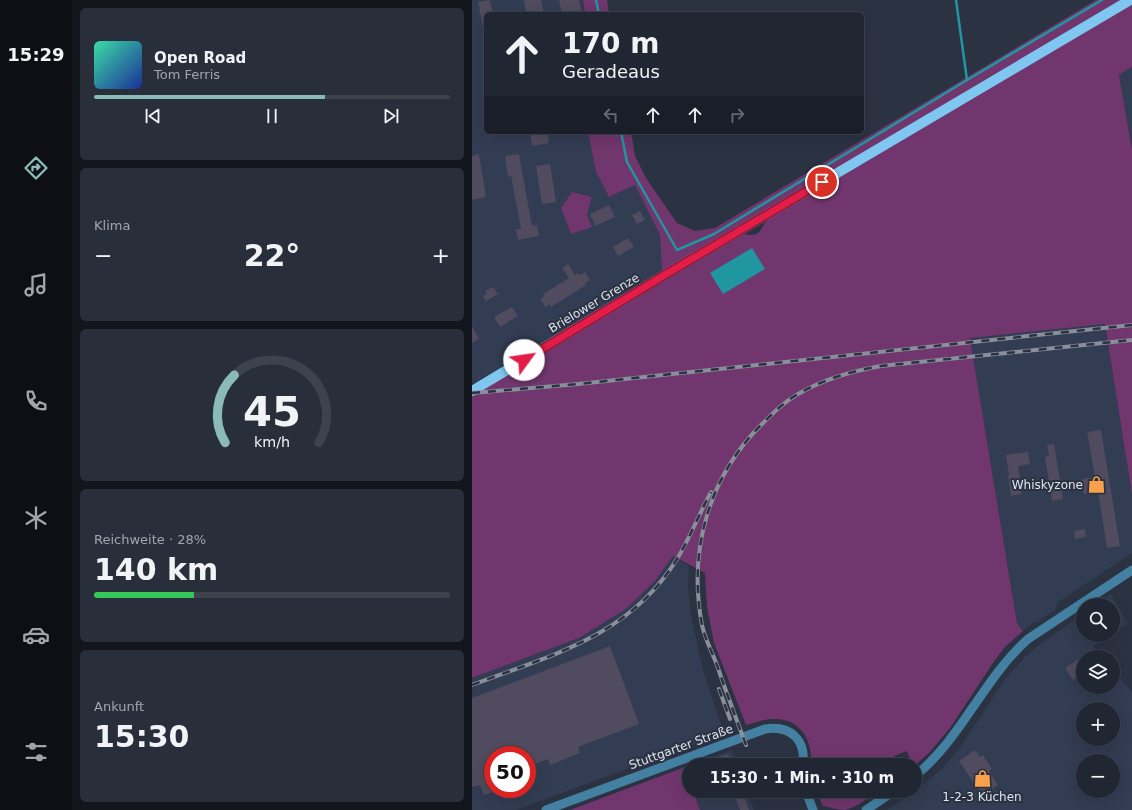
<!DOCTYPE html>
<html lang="de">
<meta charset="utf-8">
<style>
:root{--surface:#202632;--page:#282e3a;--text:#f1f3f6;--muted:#a2a5ac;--line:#3d434d;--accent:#8bbbb9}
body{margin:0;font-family:"DejaVu Sans",sans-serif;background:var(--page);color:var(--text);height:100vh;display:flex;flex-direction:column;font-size:15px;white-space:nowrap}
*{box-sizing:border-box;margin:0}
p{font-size:13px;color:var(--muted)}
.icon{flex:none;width:22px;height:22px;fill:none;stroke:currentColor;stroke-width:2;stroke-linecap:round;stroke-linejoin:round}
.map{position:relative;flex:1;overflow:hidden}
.panel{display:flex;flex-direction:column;gap:8px;padding:8px;background:#12151c;width:400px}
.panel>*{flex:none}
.top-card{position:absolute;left:12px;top:12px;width:380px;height:122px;border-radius:6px;box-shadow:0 4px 16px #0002,0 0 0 1px var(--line);background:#202632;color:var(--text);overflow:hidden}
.fabs{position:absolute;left:604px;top:598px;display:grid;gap:8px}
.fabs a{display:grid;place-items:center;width:44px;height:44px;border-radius:50%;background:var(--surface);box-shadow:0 4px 16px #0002,0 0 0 1px var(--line);font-size:20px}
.speed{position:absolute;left:12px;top:746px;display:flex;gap:8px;font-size:20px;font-weight:700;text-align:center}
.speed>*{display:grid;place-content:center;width:52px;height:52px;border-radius:50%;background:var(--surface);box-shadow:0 4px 16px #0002,0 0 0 1px var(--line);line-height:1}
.speed .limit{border:6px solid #d22;background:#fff;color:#111}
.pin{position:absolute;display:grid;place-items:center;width:34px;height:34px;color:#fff;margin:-17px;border:2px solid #fff;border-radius:50%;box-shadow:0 1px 4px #0007}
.me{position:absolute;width:44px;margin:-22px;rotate:59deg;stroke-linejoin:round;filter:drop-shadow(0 0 3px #0008)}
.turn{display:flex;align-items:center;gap:14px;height:84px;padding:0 12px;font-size:18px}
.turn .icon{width:52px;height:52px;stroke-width:2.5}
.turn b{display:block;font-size:28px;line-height:34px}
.lanes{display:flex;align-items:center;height:38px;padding:0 12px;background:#0003;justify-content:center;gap:20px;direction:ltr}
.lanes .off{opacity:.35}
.big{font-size:30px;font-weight:800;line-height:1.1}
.panel .card{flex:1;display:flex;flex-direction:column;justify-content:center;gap:6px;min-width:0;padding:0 14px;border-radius:6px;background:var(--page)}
.panel .dial{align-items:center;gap:0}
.dial svg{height:104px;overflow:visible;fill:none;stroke:var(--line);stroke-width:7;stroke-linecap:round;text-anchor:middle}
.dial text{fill:var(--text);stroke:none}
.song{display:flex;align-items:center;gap:12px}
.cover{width:48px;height:48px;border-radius:6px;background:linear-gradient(135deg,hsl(160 70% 55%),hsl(230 70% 35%))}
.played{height:4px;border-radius:2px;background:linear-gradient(90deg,var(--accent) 65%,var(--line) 65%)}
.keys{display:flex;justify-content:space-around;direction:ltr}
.heat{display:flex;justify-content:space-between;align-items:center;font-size:22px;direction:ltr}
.charge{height:6px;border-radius:3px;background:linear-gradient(90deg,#34c759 28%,var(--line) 0)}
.trip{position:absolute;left:210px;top:758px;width:240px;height:40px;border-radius:20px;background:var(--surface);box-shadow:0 4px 16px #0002,0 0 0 1px var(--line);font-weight:800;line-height:40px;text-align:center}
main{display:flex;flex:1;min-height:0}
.tabs{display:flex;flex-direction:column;width:72px;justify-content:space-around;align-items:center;background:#0d0f14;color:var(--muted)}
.tabs .icon{width:28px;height:28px}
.tabs .selected{color:var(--accent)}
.tabs b{font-size:18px;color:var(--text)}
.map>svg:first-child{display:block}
</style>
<main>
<nav class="tabs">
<b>15:29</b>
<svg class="icon selected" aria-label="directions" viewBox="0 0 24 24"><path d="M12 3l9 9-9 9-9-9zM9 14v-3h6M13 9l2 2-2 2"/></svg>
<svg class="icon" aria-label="music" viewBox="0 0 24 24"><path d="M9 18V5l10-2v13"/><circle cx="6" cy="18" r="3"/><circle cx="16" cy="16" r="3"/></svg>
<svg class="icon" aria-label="phone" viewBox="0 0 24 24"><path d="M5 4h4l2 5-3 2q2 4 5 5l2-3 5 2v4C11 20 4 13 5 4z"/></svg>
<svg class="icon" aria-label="climate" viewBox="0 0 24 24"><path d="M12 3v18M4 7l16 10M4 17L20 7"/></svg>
<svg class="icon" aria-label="car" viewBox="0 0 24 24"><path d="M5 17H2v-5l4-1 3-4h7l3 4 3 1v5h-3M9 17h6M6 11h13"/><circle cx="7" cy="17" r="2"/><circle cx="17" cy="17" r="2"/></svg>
<svg class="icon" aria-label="filters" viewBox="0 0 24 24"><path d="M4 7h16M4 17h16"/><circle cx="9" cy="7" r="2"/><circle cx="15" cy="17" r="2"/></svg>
</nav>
<section class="panel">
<div class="card">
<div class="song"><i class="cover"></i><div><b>Open Road</b><p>Tom Ferris</p></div></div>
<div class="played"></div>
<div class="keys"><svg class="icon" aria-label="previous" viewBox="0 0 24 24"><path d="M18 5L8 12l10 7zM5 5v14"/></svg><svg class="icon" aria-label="pause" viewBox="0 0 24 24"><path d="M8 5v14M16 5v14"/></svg><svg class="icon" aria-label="next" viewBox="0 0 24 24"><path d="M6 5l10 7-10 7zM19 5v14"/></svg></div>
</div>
<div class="card"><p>Klima</p>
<div class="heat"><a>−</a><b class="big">22°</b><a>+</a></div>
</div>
<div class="card dial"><svg viewBox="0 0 100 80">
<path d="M14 69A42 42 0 1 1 86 69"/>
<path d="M14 69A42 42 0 0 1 21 17" stroke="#8bbbb9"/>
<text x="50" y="56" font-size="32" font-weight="700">45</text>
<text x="50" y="72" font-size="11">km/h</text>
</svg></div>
<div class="card"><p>Reichweite · 28%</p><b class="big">140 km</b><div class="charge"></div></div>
<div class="card"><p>Ankunft</p><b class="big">15:30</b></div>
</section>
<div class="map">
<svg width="660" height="810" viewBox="0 0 660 810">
<rect width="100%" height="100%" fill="#2b3242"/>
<!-- built -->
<g fill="#323c52" fill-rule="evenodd">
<path d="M0,0H111L113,14H14V132H116L124,172L137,197L163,185L188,235L190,273L11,382L0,383ZM100,192L120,197L115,215Z"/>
<path d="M660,67V150L647,75Z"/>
<path d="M633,324L660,495V553L586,602L583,610L565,622H562L551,631L545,623L498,337Z"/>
<path d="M201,556L217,566L216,589L220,620L231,670L252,733L44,810H0V678L107,638L154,609L183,581ZM21,755H55V789H21Z"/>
<path d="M639,594L656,624L641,633V605H623Z"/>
<path d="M611,614V635H638L621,646L630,657H611V687H641V670L660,692V810H415L443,791L471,768L489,746L533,679L550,660L563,648ZM611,709H641V739H611ZM611,761H641V791H611Z"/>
<path d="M260,750L265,765H219Z"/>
<path d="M221,791H275L282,810H228Z"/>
</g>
<!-- green -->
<g fill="#70366d">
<path d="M111,0H135L137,14H113Z"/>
<path d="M624,0H648L190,273L188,235L163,185L137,197L124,172L116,132H159L163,156L174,178L205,223L223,231L243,228Z"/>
<path d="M660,3V67L647,75L660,150V495L633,324L498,338L545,623L551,631L533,647L523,660L478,728L457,753L443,765H440L435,751L422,756L426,765H339C341,741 329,718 301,719C292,719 283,723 274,725L242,643L235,607L233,573L201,556L183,581L154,609L107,638L0,678V396L272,234C287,237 287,233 294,221Z"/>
<path d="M100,192L120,197L115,215L120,227L99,234L89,208Z"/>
<path d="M213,767L217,779V791H221L228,810H98Z"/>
<path d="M344,791H407C398,797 383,808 373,810C366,810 357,807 351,806Z"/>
</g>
<!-- water -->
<path fill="#2096a0" d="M280,248L293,269L251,294L238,273Z"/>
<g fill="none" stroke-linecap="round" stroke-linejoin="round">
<!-- stream -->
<g stroke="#2096a0" stroke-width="2.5">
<path d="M124,0L127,14"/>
<path d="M495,80L630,0"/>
<path d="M149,132L155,162L205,250L242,234L495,80L484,0"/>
</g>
</g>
<!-- building -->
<g fill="#504b5e">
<path d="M18,0L21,14H14V28H11L6,2Z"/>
<path d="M52,0H69L72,14H54Z"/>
<path d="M87,0H107L110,14H90Z"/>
<path d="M58,132H75L77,143L60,146Z"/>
<path d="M7,154L14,197L0,200V156Z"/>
<path d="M47,154L60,226L65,225L67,236L46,240L44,229H49L39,176L36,177L33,156Z"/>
<path d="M78,164L84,202L70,204L64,166Z"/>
<path d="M137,205L143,217L123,226L118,214Z"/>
<path d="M168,211L173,220L165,224L160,215Z"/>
<path d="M156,238L162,247L146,256L141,247Z"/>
<path d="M96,264L103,275L106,273L108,275L113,272L118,280L113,283L114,285L79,307L78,304L73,307L68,299L73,296L71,294L97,278L90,268Z"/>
<path d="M21,287L26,294L14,301L11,296L15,294L13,291Z"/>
<path d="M40,307L46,316L28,327L22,317Z"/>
<path d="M0,326L7,339L0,343Z"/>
<path d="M629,430L648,546L635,548L626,492L612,494L610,479L623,477L615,432Z"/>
<path d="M582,444L591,499L580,501L573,457L577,456L575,445Z"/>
<path d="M556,452L558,464L546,466L550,494L539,496L536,475H537L534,455Z"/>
<path d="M613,529L614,537L603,539L602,531Z"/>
<path d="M138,646L167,724L106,747L108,753L78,765L76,759L55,767V755H21V792L12,795L8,785L0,787V698Z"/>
<path d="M607,659L611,665V673L601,680L593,668Z"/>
<path d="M503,750L508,757L511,755L520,769L517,771L526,785L510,795L487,761Z"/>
<path d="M256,754L260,765H246L244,758Z"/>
<path d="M261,791H270L277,810H268Z"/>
</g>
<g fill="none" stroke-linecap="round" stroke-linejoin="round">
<!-- minor -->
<g stroke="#4380a2" stroke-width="9">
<path d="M443,776C490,738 511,679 556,639L660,570"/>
<path d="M334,791L341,810"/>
<path d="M74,810L293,729C319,725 334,740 331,765"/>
<path d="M394,810L422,791"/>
</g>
<!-- major -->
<path stroke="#7fc7f1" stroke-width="10" d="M0,391L191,276L658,0"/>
<defs>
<g id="rail">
<path d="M0,393L106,384L660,325"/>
<path d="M0,685C79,655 157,637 205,559C218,538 227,514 239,492"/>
<path d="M247,689L258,719"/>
<path d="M274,745C264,718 254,692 245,665C240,652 233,639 230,625C216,552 236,478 289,425C301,413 312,402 326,394C352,379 380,371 409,366L660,340"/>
</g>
</defs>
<!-- rail casing -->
<use href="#rail" stroke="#8a8f9c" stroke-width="4"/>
<!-- rail -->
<use href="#rail" stroke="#2b3242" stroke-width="2.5" stroke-dasharray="8" stroke-linecap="butt"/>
</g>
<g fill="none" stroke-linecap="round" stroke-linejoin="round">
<defs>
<path id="route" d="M52,360L191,276L350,182"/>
</defs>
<!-- route casing -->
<use href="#route" stroke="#92132f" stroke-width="10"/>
<!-- route -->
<use href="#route" stroke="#e11d48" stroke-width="7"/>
</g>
<!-- icons -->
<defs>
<symbol id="shop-bare" viewBox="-9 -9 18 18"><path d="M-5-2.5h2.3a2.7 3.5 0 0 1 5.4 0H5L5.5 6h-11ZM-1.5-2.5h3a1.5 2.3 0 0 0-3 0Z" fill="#f8a14a" stroke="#2b3242" stroke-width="2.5" paint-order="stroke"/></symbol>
</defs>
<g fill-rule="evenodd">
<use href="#shop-bare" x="612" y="472" width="25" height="25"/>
<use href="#shop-bare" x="498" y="766" width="25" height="25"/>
</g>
<g text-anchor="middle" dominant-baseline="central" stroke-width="4" stroke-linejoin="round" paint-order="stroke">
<!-- street labels -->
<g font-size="12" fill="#e0e4ef" stroke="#2b3242">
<text transform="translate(122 303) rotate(-31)">Brielower Grenze</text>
<text transform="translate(209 747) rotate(-20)">Stuttgarter Straße</text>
</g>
<!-- poi labels -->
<g font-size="12" fill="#e0e4ef" stroke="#2b3242" text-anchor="end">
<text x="611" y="485">Whiskyzone</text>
<text x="510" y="797" text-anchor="middle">1-2-3 Küchen</text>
</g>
</g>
</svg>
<div class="fabs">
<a><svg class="icon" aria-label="search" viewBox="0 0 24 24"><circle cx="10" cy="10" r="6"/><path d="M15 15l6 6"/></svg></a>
<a><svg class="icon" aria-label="layers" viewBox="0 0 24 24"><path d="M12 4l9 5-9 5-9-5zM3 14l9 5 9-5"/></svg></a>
<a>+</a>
<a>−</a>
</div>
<div class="speed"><div class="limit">50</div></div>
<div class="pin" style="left:350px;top:182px;background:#d93025"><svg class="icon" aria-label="arrive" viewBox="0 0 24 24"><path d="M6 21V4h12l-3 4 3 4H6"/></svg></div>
<svg class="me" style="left:52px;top:360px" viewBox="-20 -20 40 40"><circle r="19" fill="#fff"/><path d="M0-13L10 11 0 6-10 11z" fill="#e11d48"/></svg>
<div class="trip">15:30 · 1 Min. · 310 m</div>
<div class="top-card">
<div class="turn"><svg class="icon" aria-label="ahead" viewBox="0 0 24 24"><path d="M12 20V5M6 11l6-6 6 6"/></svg><div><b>170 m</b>Geradeaus</div></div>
<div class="lanes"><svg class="icon off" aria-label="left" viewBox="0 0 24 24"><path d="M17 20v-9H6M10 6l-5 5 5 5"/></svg><svg class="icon" aria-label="ahead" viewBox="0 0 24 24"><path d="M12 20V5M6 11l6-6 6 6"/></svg><svg class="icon" aria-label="ahead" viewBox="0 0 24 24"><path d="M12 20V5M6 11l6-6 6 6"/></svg><svg class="icon off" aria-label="right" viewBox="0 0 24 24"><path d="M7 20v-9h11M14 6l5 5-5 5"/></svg></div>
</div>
</div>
</main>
